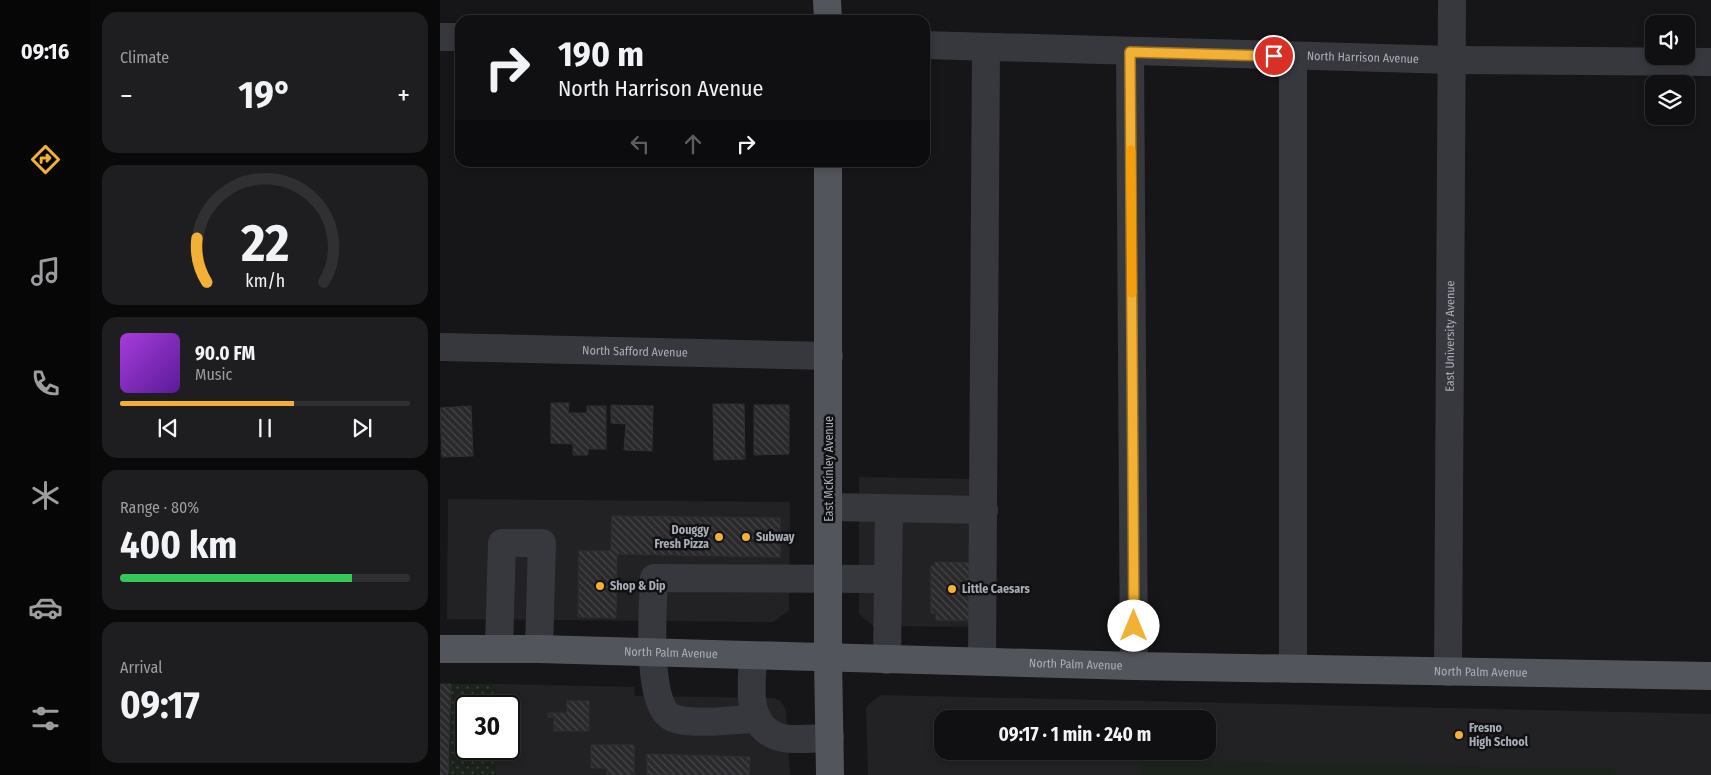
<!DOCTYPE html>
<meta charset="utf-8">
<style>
:root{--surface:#101012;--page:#1e1e20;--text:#f1f3f6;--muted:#9c9d9f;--line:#303032;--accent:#f2b134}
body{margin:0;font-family:"Fira Sans Condensed",sans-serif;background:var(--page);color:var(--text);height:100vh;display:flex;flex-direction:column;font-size:19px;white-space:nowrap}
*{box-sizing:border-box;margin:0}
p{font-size:16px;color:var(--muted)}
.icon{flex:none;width:28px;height:28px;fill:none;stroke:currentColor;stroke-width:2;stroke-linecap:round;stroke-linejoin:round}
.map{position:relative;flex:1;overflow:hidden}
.sheet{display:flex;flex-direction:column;gap:12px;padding:12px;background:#09090a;width:350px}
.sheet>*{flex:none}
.guide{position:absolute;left:15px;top:15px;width:475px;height:152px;border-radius:15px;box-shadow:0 2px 8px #0003,0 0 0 1px var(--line);background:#101012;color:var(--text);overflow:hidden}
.buttons{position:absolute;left:1205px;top:15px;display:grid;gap:10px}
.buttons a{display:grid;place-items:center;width:50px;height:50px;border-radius:10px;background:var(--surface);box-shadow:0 2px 8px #0003,0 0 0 1px var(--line);font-size:25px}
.speed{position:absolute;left:15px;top:695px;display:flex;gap:10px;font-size:25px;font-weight:700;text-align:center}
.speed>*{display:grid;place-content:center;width:65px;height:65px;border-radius:50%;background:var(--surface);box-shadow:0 2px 8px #0003,0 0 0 1px var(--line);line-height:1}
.speed .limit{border:2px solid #111;border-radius:8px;background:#fff;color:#111}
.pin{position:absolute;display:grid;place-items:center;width:42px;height:42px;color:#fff;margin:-21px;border:2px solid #fff;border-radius:50%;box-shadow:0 1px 5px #0007}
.me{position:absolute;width:55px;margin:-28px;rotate:0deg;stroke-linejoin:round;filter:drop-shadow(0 0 4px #0008)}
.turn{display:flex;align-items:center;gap:18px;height:105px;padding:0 20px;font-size:22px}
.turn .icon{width:65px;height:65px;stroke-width:2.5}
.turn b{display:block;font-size:35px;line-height:42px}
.lanes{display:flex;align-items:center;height:48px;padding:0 20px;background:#0003;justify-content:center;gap:25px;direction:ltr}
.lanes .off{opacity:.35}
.big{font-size:38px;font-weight:700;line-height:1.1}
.sheet .tile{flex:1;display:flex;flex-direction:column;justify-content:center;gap:8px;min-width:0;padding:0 18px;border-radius:15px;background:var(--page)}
.sheet .dial{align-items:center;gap:0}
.dial svg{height:130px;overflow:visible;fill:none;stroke:var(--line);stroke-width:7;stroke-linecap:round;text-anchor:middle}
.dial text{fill:var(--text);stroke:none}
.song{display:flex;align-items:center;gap:15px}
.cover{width:60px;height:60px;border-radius:8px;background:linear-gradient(135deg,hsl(280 70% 55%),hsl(270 70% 35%))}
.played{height:5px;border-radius:2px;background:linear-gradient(90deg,var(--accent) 60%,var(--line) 60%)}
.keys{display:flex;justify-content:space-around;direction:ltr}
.heat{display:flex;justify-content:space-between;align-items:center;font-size:28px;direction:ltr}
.charge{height:8px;border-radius:4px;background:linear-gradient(90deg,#34c759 80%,var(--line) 0)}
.trip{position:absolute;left:494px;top:710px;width:282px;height:50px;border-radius:15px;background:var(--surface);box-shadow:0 2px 8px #0003,0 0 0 1px var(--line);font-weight:700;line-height:50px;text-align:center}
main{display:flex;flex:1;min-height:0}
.tabs{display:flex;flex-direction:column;width:90px;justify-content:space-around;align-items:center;background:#060607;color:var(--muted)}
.tabs .icon{width:35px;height:35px}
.tabs .active{color:var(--accent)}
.tabs b{font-size:22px;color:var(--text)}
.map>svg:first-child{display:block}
</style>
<main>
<nav class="tabs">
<b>09:16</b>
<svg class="icon active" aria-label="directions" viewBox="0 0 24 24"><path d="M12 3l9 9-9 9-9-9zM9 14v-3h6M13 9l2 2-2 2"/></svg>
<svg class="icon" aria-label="music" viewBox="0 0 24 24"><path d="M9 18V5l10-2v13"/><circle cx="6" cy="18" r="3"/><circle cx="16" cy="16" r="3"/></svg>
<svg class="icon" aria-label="phone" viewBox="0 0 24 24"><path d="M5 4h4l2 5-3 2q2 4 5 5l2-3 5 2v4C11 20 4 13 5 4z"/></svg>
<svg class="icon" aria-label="climate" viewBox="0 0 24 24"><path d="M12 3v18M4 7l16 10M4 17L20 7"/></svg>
<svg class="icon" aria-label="car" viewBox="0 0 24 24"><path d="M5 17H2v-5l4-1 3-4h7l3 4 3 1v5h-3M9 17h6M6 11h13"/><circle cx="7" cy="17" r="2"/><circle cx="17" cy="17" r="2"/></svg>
<svg class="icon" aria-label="filters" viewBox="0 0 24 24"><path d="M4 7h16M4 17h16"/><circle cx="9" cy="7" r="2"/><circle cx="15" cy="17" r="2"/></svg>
</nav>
<section class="sheet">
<div class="tile"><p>Climate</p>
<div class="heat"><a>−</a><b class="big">19°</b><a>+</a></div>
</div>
<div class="tile dial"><svg viewBox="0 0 100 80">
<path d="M14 69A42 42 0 1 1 86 69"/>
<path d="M14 69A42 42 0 0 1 8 42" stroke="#f2b134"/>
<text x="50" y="56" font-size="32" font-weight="700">22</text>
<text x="50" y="72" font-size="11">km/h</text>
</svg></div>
<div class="tile">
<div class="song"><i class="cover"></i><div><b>90.0 FM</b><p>Music</p></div></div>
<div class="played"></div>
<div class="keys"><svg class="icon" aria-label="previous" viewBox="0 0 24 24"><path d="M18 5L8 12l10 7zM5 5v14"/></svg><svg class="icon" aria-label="pause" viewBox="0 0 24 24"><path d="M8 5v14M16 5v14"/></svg><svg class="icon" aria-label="next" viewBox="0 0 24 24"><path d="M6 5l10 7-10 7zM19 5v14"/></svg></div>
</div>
<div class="tile"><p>Range · 80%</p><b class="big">400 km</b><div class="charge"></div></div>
<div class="tile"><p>Arrival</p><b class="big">09:17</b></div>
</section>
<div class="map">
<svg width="1271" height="775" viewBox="0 0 1271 775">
<defs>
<pattern id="grass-dots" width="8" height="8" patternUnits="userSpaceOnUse" patternTransform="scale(1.25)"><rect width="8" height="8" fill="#1c231d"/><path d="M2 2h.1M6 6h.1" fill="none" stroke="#3a403c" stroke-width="1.8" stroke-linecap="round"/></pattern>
<pattern id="building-back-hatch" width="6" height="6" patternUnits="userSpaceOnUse" patternTransform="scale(1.25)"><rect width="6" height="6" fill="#29292c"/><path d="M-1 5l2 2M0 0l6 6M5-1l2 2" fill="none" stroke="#454548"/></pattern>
</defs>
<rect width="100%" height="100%" fill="#161618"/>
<!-- built -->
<g fill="#222225" fill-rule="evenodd">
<path d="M419,477L536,479L535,627L433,626L419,614Z"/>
<path d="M8,499L350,502L349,610L333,622L7,619Z"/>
<path d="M56,684L194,687L195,696L333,698L340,700L346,710L350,775H54L55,749H69V706H55Z"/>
<path d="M440,695L1271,714V775H428L426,707ZM502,719H768V751H502Z"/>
</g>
<!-- grass -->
<path fill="url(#grass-dots)" d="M9,684H56L55,706H26V749H55L54,775H8Z"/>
<!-- park -->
<path fill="#1c231d" d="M702,760L1175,769V775H701Z"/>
<!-- building -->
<g fill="url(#building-back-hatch)" stroke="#303034">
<path d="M111,403H129L128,413H147V406H166V449H148V455H133V444L111,443Z"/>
<path d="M273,404H304L305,459L274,460Z"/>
<path d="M171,405L213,406L212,451L184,450L186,424L171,423Z"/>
<path d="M314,405H349V454L314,455Z"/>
<path d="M31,406L33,456L2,457L0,408Z"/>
<path d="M172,516L340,518V557L177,554L176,618L138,617L139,551H171Z"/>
<path d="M495,562L534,563V621L496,620V613H491V566H495Z"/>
<path d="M0,684H11L8,775H0Z"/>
<path d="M127,701H149V731H114V717H108V713H127Z"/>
<path d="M151,745H194V775H167V768H151Z"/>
<path d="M207,754L310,757L309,775H207Z"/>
</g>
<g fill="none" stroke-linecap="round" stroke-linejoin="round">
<!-- minor -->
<g stroke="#37383d" stroke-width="28">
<path d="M0,37H20"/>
<path id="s1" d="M485,45L1012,60L1271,62"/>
<path d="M690,52L694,666"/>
<path d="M853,56V669"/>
<path id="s2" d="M0,347L389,356"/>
<path d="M389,507L544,510"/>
<path d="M59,648L62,543H102L99,649"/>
<path d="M313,657C312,685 304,726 339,737C351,741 376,738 390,738"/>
<path d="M447,660L449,509"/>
<path d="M542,661L546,47"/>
<path id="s3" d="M1008,672L1012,0"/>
<path d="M318,719C294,719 255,726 233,718C205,708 213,604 214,578L447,579"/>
</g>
<!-- major -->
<g stroke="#53555c" stroke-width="28">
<path d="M387,0L388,20"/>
<path d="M388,162V658L390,775"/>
<path id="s4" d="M0,649H99L694,666L1271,676"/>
</g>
</g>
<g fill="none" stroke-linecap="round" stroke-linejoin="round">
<defs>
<path id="route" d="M694,626L690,52L834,56"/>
</defs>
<!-- route casing -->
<use href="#route" stroke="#9d7322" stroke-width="12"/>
<!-- route -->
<use href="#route" stroke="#f2b134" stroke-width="9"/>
<!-- slow -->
<path stroke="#f59e0b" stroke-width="9" d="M691,150L692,293"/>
</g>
<!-- markers -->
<g fill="#f2b134" stroke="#111113" stroke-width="2">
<circle cx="279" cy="537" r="5"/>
<circle cx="306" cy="537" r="5"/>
<circle cx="160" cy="586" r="5"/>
<circle cx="512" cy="589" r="5"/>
<circle cx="1019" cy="735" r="5"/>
</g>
<g text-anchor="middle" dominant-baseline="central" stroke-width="5" stroke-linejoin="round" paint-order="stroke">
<!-- street labels -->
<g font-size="12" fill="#a8adb8" stroke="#111113">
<text stroke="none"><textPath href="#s1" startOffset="438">North Harrison Avenue</textPath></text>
<text stroke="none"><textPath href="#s3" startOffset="336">East University Avenue</textPath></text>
<text stroke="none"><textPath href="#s2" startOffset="195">North Safford Avenue</textPath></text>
<text transform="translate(389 469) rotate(-90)">East McKinley Avenue</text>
<text stroke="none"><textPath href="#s4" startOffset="231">North Palm Avenue</textPath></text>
<text stroke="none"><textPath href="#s4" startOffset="636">North Palm Avenue</textPath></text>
<text stroke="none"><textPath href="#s4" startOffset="1041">North Palm Avenue</textPath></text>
</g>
<!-- poi labels -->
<g font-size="12" font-weight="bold" fill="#a8adb8" stroke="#111113" text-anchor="start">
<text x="269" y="530" text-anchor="end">Douggy<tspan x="269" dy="14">Fresh Pizza</tspan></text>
<text x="316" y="537">Subway</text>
<text x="170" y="586">Shop &amp; Dip</text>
<text x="522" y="589">Little Caesars</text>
<text x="1029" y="728">Fresno<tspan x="1029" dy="14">High School</tspan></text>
</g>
</g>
</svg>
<div class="buttons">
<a><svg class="icon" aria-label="sound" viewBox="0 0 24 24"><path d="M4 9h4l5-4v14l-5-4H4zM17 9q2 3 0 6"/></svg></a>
<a><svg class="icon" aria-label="layers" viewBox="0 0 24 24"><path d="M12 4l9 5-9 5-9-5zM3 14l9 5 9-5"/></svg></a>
</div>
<div class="speed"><div class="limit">30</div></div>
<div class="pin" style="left:834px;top:56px;background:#d93025"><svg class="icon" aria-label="arrive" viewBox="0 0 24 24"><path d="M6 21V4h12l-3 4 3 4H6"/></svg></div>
<svg class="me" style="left:694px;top:626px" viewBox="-20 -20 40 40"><circle r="19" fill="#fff"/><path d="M0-13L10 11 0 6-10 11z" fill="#f2b134"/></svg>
<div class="trip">09:17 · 1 min · 240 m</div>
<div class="guide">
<div class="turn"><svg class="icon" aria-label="right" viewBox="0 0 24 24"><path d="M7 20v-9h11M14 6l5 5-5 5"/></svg><div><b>190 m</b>North Harrison Avenue</div></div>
<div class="lanes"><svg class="icon off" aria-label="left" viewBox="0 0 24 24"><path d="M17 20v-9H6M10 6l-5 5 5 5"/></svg><svg class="icon off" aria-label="ahead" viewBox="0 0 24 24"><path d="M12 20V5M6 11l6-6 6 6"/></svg><svg class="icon" aria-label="right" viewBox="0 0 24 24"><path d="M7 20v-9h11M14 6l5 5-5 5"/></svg></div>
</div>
</div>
</main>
